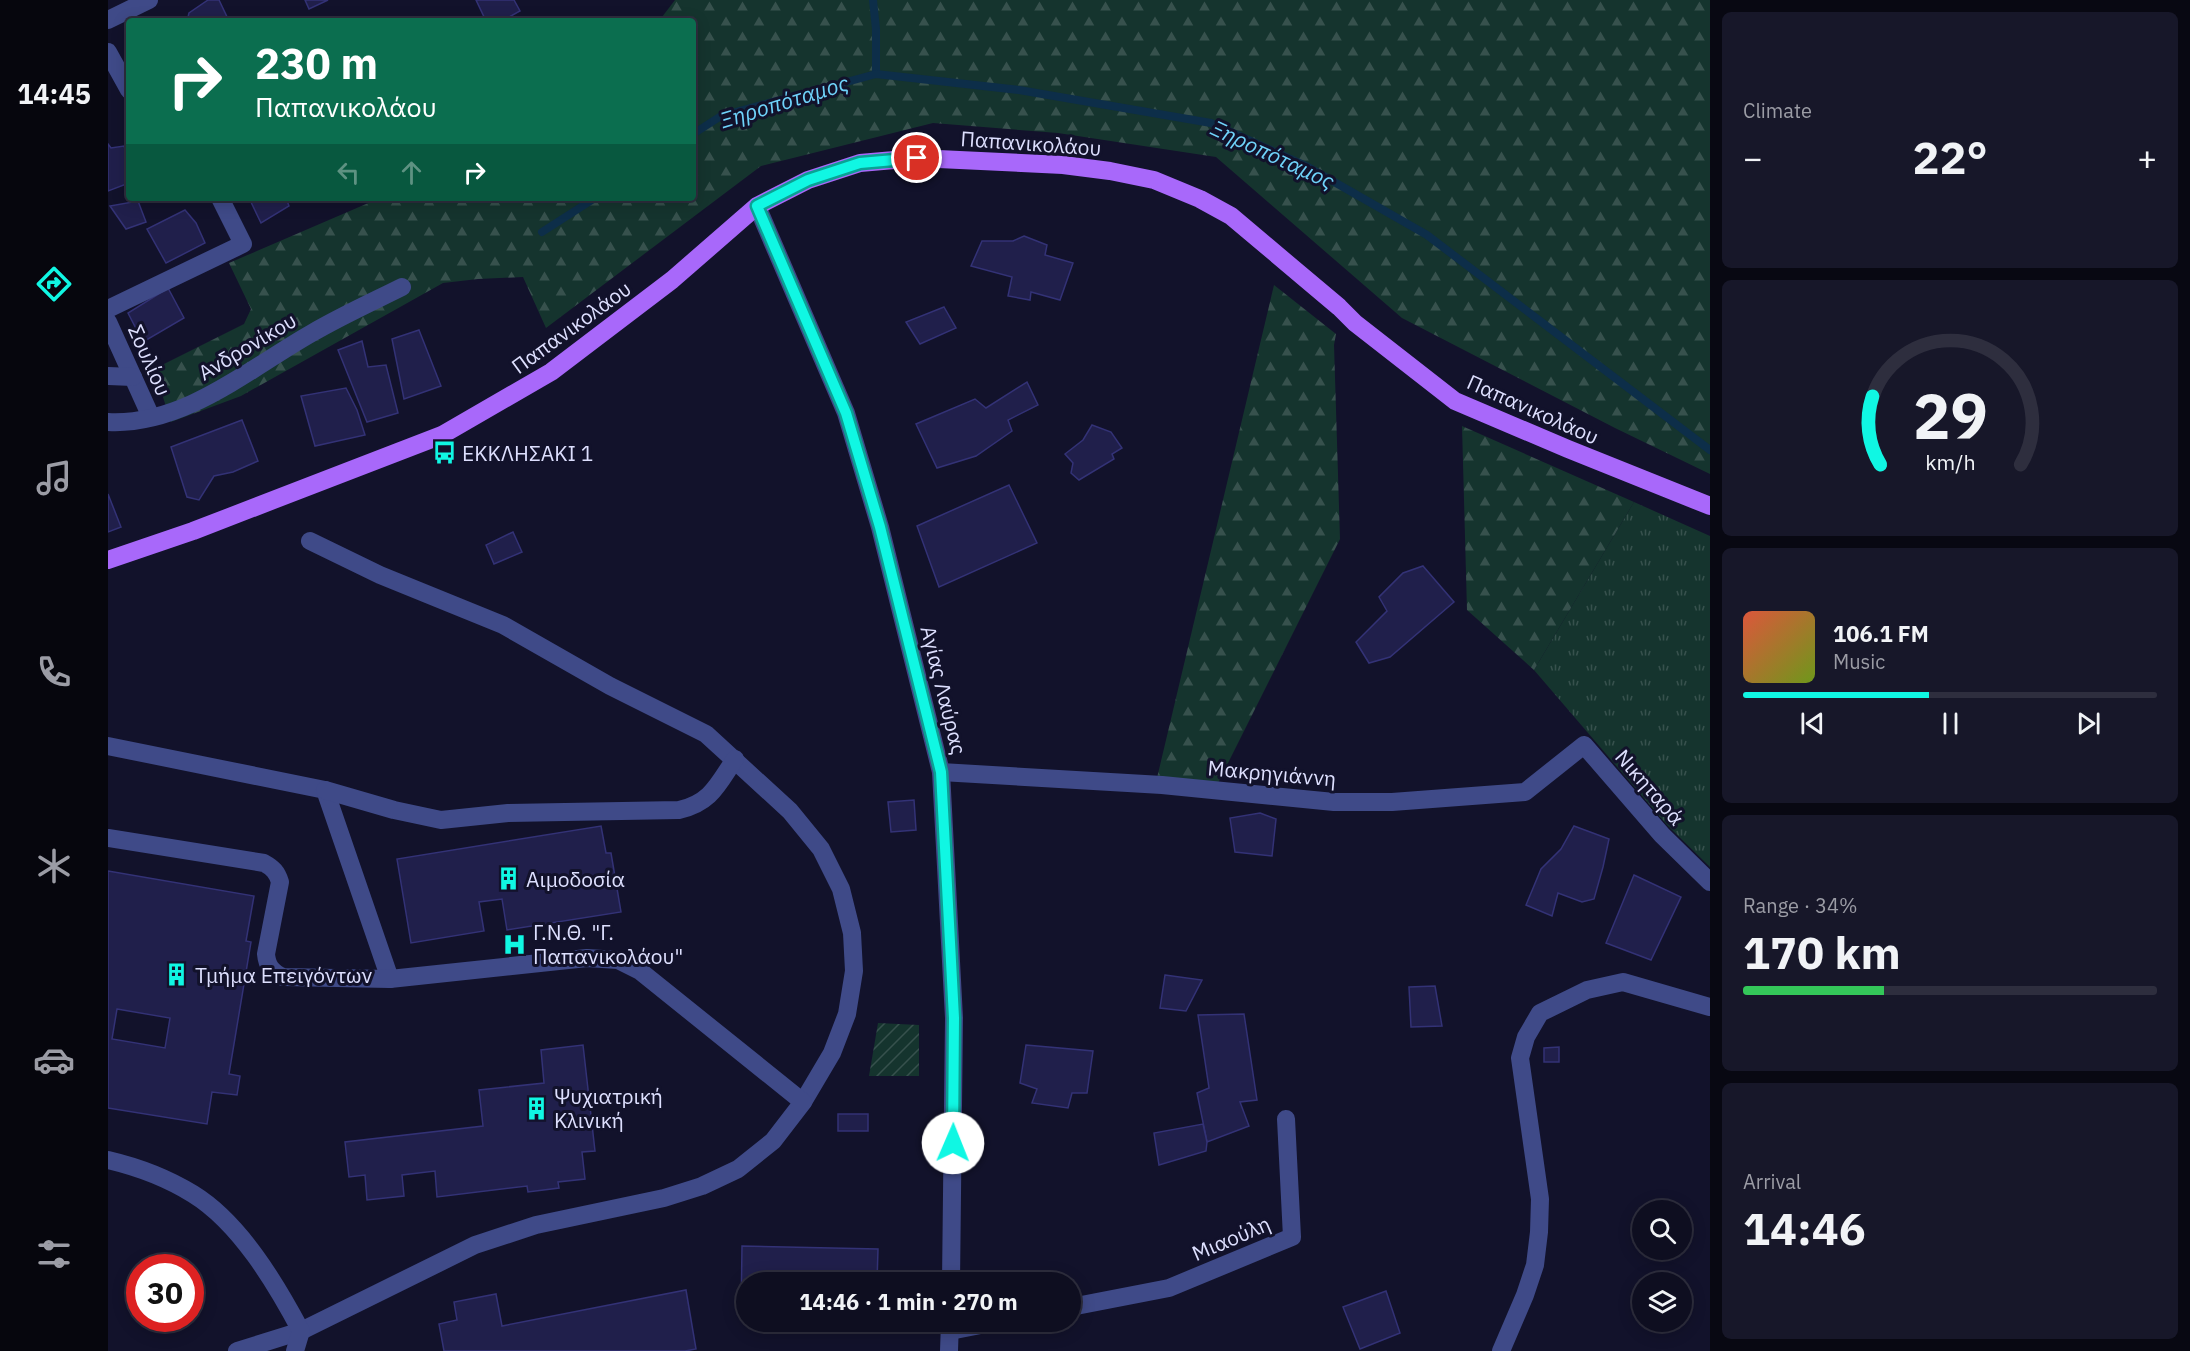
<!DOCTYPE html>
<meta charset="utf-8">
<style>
:root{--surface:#0e0e20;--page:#171729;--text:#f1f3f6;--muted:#9b9ca5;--line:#2e2e3e;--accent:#10f7e3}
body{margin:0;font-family:"IBM Plex Sans",sans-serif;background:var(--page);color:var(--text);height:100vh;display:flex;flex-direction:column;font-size:22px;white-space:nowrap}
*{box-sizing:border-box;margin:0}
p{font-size:20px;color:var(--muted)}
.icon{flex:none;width:33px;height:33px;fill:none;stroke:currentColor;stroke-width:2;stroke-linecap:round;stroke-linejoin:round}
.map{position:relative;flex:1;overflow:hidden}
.side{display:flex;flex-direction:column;gap:12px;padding:12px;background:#080812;width:480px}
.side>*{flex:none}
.top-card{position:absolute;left:18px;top:18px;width:570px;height:183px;border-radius:6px;box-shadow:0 3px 15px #0003,0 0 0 2px var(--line);background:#0b6e4f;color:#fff;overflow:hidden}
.buttons{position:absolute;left:1524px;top:1200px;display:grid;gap:12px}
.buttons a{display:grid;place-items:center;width:60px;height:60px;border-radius:50%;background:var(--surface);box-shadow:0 3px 15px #0003,0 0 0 2px var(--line);font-size:30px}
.speed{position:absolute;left:18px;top:1254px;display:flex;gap:12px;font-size:30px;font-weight:700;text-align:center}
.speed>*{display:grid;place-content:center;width:78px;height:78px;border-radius:50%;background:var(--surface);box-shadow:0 3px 15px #0003,0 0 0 2px var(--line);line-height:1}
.speed .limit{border:9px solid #d22;background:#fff;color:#111}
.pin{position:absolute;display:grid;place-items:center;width:51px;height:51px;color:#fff;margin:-26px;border:3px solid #fff;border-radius:50%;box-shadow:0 2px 6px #0007}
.me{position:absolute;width:66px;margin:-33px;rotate:1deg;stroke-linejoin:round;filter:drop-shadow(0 0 4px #0008)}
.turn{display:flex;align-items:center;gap:21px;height:126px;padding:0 30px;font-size:27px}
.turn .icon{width:78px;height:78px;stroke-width:2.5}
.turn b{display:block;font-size:42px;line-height:51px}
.lanes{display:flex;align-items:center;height:57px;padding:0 30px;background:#0003;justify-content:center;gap:30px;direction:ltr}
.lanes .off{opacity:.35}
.big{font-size:45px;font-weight:700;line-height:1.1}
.side .card{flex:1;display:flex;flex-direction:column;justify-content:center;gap:9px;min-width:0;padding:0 21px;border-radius:9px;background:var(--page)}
.side .dial{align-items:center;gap:0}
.dial svg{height:156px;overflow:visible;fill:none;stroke:var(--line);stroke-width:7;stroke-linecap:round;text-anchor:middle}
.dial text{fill:var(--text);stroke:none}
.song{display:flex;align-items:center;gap:18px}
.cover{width:72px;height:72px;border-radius:9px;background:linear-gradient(135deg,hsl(10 70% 55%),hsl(80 70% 35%))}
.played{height:6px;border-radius:3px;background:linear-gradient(90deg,var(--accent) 45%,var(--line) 45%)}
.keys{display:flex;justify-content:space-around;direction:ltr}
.heat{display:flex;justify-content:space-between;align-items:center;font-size:33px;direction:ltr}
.charge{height:9px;border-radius:4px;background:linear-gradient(90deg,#34c759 34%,var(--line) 0)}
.trip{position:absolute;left:628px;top:1272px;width:345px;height:60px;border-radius:30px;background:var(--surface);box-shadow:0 3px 15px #0003,0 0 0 2px var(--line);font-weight:700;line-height:60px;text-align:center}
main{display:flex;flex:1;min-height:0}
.menu{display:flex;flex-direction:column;width:108px;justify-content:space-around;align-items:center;background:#06060d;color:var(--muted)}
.menu .icon{width:42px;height:42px}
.menu .current{color:var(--accent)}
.menu b{font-size:27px;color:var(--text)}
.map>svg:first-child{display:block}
</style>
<main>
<nav class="menu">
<b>14:45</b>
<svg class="icon current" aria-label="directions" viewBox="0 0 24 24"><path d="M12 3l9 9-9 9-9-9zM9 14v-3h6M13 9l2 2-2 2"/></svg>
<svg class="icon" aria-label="music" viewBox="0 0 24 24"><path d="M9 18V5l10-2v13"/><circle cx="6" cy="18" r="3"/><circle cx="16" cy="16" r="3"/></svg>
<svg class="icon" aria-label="phone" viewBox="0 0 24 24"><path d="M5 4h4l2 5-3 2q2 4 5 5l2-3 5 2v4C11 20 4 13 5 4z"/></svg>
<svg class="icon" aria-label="climate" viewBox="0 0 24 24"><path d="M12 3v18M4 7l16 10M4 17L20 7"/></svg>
<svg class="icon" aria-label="car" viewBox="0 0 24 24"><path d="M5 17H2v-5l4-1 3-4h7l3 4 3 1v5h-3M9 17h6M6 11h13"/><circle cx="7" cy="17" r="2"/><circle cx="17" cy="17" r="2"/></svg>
<svg class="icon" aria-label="filters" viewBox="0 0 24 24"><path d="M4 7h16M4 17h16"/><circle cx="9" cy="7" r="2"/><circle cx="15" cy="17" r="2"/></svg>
</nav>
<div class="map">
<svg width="1602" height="1351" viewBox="0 0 1602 1351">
<defs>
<pattern id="grass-tufts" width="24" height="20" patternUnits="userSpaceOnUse" patternTransform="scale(1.5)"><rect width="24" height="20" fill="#15342e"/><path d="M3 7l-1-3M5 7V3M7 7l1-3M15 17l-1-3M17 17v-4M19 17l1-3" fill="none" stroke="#37514d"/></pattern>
<pattern id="forest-firs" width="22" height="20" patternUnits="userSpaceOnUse" patternTransform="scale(1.5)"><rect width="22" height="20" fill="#15342e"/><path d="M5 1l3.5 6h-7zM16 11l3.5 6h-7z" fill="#37514d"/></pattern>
<pattern id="garden-furrows" width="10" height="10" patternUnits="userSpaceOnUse" patternTransform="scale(1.5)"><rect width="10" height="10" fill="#15342e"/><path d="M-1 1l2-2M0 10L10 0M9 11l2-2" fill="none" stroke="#37514d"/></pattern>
</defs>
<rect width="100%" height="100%" fill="#12122b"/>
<!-- grass -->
<path fill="url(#grass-tufts)" d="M1526,502L1602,536V867L1559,825L1426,670Z"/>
<!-- forest -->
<g fill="url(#forest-firs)">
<path d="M567,0H1602V474L1507,428L1294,318L1108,157L950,133L825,123L653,166L438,328L415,277L370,279L335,283L133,396L63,422L46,369L136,324L143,309L121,263L272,198H585V21H551Z"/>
<path d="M1166,285L1228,334L1226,345L1232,539L1109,785L1049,778Z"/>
<path d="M1354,426L1526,502L1426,670L1359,610Z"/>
</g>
<!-- garden -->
<path fill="url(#garden-furrows)" d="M770,1023L811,1025V1076H761Z"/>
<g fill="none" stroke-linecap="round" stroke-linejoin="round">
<!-- stream -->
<g stroke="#0d2e49" stroke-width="8">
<path d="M765,0L768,29V74"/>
<path d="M585,134L613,116L768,74L911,90L1103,123L1200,167L1319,235L1602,450"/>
<path d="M434,232L487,198"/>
</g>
</g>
<!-- building -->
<g fill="#201f4b" stroke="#333276" stroke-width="1.5" fill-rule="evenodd">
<path d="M100,0H111L121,21H79L81,13Z"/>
<path d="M197,0H220L201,9Z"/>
<path d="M368,0H406L412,11L394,21H378Z"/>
<path d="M0,144L3,148L16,146L21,160V183L0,191Z"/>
<path d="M141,198H178L181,206L153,223Z"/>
<path d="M30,201L38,222L18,229L2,206Z"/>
<path d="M77,210L88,223L97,243L58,263L39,229Z"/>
<path d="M916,236L939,245L937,255L965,263L952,300L923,292L922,300L900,296L904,277L863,266L874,241H905Z"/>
<path d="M60,288L76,318L35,342L20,313Z"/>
<path d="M836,307L848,328L812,344L798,322Z"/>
<path d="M311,330L333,386L296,399L284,339Z"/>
<path d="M254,341L260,367L278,365L290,413L259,422L230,350Z"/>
<path d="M919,382L930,405L900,420L904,431L868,456L829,468L808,424L867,399L878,408Z"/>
<path d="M238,388L249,410L257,435L207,446L193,396Z"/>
<path d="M134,420L150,461L125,472L106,476L91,500L79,497L63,447Z"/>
<path d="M984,425L1003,432L1014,448L1004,454L1006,459L971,480L963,473L965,463L957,454L975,440Z"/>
<path d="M901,485L929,543L831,587L809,526Z"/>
<path d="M0,494L13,527L0,532Z"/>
<path d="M405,532L414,552L386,564L378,545Z"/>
<path d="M1315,566L1346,602L1282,657L1261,663L1248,642L1279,611L1271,597L1295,573Z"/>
<path d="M806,800L808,830L783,832L780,802Z"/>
<path d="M1152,813L1168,819L1164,856L1127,852L1122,818Z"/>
<path d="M493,826L498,853H503L513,912L399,930L394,899L371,902L376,931L303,943L289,859Z"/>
<path d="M1466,826L1501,839L1495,867L1486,899L1474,902L1450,893L1444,916L1418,905L1433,869L1453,849Z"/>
<path d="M0,871L146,896L138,941L143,942L121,1074L132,1076L129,1095L104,1092L99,1124L0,1108ZM9,1009L62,1018L57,1048L4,1039Z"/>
<path d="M1526,875L1573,897L1543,960L1498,943Z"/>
<path d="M1057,975L1094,980L1078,1011L1052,1008Z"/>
<path d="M1327,986L1334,1026L1303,1027L1301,987Z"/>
<path d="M1136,1014L1149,1100L1132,1102L1141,1126L1099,1142L1089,1093L1101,1088L1090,1015Z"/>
<path d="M475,1045L487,1151L474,1152L477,1179L450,1182L451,1188L420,1192L419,1186L329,1197L327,1171L294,1175L296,1196L259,1200L257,1175L241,1177L237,1142L375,1126L371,1090L436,1083L433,1050Z"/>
<path d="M918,1045L985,1051L979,1093H964L960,1108L924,1103L929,1089L912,1083Z"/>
<path d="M1451,1047V1062H1436V1048Z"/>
<rect x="730" y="1114" width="30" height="17"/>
<path d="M1095,1124L1099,1142L1098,1151L1051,1165L1046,1133Z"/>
<path d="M634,1246L770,1249L769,1282H639V1316H633Z"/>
<path d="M578,1290L588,1349L577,1351H336L331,1324L349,1320L346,1302L388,1294L394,1326Z"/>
<path d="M1278,1291L1292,1333L1252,1349L1235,1307Z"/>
</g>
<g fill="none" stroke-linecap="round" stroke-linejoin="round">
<!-- minor -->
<g stroke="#3f4a88" stroke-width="18">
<path d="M0,20L41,0"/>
<path d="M0,52L21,90"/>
<path d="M649,206L738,413L772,527L833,772L846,1018L843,1282"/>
<path d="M0,309L135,244L112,198"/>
<path d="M0,322L43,417"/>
<path d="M0,376L25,377"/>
<path d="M0,422C76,426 142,368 204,333C233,316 264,302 294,287"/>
<path d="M202,541L272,575L395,625L502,686L598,734L682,811L713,849L733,889L744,933L746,971L739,1014L724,1053L695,1102"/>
<path d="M0,746L217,790L282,979"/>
<path d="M833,772L1054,785L1226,802H1284L1417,792L1476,745L1554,835L1602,882"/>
<path d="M217,790L286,810L333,820L400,813L571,810C603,803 610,784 627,759"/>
<path d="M0,838L156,863C165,868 169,872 172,882L158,954C159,966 164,972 175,977L282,979L479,958L510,960L532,971L695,1102L665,1141L630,1169L594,1186L556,1198L428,1225L367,1245L193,1331L129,1351"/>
<path d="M0,1160C30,1167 59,1178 85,1194C132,1223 168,1284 193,1331L187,1351"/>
<path d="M963,1307L1061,1288L1184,1237L1178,1119"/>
<path d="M842,1331L888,1322"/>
<path d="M841,1351L842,1322"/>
<path d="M1393,1351L1417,1295L1427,1265L1431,1232L1432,1199L1412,1058L1418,1037L1432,1013L1479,990L1515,982L1602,1007"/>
</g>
<!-- major -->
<path stroke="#a868fa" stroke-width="18" d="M0,560L85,531L334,435L443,372L564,280L649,206L700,180L752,163L809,158L955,165L1002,171L1046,180L1092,199L1123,216L1231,307L1247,323L1347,401L1460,449L1602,506"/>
</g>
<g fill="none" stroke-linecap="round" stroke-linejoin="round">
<defs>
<path id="route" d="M809,158L752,163L700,180L649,206L738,413L772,527L833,772L846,1018L845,1143"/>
</defs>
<!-- route casing -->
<use href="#route" stroke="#0aa194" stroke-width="15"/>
<!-- route -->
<use href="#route" stroke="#10f7e3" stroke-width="10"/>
</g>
<!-- icons -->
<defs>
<symbol id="bus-bare" viewBox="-9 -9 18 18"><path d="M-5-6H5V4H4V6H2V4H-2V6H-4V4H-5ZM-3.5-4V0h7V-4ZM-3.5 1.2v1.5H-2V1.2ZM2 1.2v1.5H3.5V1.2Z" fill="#10f7e3" stroke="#12122b" stroke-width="2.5" paint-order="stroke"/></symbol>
<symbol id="building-bare" viewBox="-9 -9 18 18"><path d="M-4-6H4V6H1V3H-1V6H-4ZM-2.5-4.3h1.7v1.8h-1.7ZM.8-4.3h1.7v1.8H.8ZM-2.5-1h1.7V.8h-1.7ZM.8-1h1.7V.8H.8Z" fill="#10f7e3" stroke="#12122b" stroke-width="2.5" paint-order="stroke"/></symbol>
<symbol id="hospital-bare" viewBox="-9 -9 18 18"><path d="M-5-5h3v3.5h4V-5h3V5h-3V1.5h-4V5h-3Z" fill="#10f7e3" stroke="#12122b" stroke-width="2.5" paint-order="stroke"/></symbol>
</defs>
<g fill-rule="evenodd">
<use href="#bus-bare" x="320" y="436" width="33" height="33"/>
<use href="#building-bare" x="384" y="862" width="33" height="33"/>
<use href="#hospital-bare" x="390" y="928" width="33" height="33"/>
<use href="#building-bare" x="52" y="958" width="33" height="33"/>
<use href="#building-bare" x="412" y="1092" width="33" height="33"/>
</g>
<g text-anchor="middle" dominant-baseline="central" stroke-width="6" stroke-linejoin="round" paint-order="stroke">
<!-- street labels -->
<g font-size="21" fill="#dddffe" stroke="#12122b">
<text transform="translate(923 143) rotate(4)">Παπανικολάου</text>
<text transform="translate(463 327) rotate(-36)">Παπανικολάου</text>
<text transform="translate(139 346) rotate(-31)">Ανδρονίκου</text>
<text transform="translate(42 360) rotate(66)">Σουλίου</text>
<text transform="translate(1425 409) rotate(24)">Παπανικολάου</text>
<text transform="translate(836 690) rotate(76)">Αγίας Λαύρας</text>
<text transform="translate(1164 773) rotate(5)">Μακρηγιάννη</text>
<text transform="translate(1542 787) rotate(49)">Νικηταρά</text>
<text transform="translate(1123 1238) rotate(-23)">Μιαούλη</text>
</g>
<!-- poi labels -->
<g font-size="21" fill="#dddffe" stroke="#12122b" text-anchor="start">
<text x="354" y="453">ΕΚΚΛΗΣΑΚΙ 1</text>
<text x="418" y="879">Αιμοδοσία</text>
<text x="425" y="932">Γ.Ν.Θ. "Γ.<tspan x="425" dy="24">Παπανικολάου"</tspan></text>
<text x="87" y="975">Τμήμα Επειγόντων</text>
<text x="446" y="1096">Ψυχιατρική<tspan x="446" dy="24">Κλινική</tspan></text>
</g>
<!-- water labels -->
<g font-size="22" font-style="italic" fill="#6fd3fa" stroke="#12122b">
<text transform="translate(676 101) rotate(-17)">Ξηροπόταμος</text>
<text transform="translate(1165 154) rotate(25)">Ξηροπόταμος</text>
</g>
</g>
</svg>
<div class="buttons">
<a><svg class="icon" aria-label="search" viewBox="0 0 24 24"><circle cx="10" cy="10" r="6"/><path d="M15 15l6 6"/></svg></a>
<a><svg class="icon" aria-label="layers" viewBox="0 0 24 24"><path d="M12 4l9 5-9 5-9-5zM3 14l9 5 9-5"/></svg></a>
</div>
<div class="speed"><div class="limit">30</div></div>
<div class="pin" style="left:809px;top:158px;background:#d93025"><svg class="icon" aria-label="arrive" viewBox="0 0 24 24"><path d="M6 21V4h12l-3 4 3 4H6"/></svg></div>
<svg class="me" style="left:845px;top:1143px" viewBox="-20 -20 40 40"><circle r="19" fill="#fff"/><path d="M0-13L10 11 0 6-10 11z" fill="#10f7e3"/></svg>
<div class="trip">14:46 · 1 min · 270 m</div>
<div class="top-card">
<div class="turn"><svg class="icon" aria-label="right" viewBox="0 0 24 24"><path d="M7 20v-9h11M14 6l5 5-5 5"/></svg><div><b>230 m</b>Παπανικολάου</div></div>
<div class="lanes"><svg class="icon off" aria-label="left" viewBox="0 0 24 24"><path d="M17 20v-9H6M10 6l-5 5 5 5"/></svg><svg class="icon off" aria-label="ahead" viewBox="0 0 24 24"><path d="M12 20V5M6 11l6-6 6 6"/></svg><svg class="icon" aria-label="right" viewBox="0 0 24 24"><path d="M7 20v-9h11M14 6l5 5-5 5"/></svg></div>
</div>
</div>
<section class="side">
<div class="card"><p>Climate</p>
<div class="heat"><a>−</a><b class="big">22°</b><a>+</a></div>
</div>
<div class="card dial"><svg viewBox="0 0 100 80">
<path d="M14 69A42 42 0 1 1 86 69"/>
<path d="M14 69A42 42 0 0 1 10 34" stroke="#10f7e3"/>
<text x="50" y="56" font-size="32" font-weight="700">29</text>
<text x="50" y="72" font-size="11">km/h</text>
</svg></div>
<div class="card">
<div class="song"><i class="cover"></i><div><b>106.1 FM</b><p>Music</p></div></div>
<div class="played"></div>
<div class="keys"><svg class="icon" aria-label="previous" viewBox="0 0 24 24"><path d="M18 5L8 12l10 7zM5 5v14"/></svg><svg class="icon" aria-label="pause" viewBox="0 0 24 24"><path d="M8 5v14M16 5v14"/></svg><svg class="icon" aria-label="next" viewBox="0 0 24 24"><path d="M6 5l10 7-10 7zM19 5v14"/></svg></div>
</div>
<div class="card"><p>Range · 34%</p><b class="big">170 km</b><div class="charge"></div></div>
<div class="card"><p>Arrival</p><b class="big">14:46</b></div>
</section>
</main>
